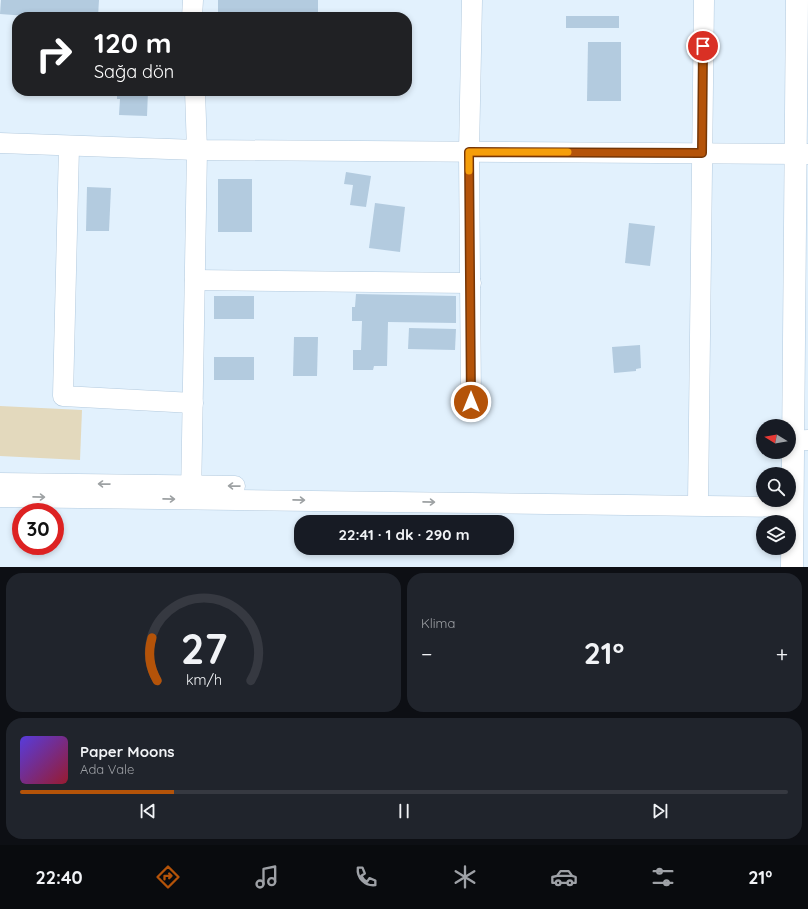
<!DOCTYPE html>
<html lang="tr">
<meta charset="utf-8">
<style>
:root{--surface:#171b24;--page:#20242c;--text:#f1f3f6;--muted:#9ea1a6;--line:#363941;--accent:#b45309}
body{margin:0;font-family:Quicksand,sans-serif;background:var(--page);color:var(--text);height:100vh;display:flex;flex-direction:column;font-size:15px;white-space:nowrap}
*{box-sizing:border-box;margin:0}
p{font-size:13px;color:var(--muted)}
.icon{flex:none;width:22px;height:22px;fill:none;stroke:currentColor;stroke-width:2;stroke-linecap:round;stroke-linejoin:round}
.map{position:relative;height:567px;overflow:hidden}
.side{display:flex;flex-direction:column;gap:6px;padding:6px;background:#0d0f14;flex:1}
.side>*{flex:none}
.hud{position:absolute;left:12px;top:12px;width:400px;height:84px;border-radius:16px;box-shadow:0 2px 6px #0003;background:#202124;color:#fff;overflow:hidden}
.needle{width:26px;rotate:281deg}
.buttons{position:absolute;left:756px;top:419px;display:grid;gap:8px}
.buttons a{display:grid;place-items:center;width:40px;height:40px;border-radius:50%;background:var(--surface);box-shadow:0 2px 6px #0003;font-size:20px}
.speed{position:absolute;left:12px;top:503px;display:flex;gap:8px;font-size:20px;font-weight:700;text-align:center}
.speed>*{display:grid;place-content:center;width:52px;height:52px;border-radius:50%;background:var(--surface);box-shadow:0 2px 6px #0003;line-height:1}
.speed .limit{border:6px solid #d22;background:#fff;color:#111}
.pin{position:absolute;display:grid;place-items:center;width:34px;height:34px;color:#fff;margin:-17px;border:2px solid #fff;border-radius:50%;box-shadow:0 1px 4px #0007}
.me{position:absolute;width:44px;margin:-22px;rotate:0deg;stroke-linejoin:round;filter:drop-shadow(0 0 3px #0008)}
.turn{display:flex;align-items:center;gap:14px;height:84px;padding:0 16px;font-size:18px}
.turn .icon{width:52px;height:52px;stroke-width:2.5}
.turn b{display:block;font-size:28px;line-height:34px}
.big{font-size:30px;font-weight:800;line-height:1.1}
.side .card{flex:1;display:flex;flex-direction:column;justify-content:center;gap:6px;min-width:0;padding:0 14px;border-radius:16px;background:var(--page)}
.side .dial{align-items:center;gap:0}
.dial svg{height:104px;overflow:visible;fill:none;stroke:var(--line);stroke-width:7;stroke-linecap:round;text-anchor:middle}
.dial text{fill:var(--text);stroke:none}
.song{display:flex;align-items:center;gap:12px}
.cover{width:48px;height:48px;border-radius:6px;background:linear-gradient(135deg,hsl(250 70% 55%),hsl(350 70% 35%))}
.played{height:4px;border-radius:2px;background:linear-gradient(90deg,var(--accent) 20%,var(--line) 20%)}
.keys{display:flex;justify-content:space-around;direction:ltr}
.heat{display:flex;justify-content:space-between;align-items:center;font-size:22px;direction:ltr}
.side .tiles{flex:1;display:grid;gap:6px;grid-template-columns:1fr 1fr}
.card:last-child{grid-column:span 2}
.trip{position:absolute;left:294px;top:515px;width:220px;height:40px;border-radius:16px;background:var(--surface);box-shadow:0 2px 6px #0003;font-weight:800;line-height:40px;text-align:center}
.menu{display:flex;height:64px;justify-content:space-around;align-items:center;background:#090b0e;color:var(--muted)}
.menu .icon{width:28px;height:28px}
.menu .current{color:var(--accent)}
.menu b{font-size:18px;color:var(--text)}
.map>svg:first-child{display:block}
</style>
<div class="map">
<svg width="808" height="567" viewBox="0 0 808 567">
<rect width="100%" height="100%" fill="#e2f1fd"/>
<!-- green -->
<path fill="#e3d9bd" d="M0,406L82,410L80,460L0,456Z"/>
<!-- building -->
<g fill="#b3cbdf">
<path d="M1,0H99L98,17H40L0,14Z"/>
<path d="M218,0H318V17L218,15Z"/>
<rect x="566" y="16" width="53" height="12"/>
<path d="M588,42H621V101H587Z"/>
<path d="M117,91H148L147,116L119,115L120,99H117Z"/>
<path d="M346,172L371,176L366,207L350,205L353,185L344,184Z"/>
<rect x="218" y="179" width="34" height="53"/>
<path d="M87,187L111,188L109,231H86Z"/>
<path d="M375,203L405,207L400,252L369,248Z"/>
<path d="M629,223L655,226L650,266L625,263Z"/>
<path d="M356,294L456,296V323L388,322L387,366H374L373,370H353V350H361L362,321H352V307H355Z"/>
<rect x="214" y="296" width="40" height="23"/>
<path d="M409,328L456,329L455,350L408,349Z"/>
<path d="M294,337H318L317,376H293Z"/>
<path d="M640,345L641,368L636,369V371L614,373L612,347Z"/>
<rect x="214" y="357" width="40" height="23"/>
</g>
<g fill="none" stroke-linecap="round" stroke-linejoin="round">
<defs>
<g id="minor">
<path d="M192,17L193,0"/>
<path d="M0,143L197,150L808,154"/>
<path d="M69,147L63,396L193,403"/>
<path d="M195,280L471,283"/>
<path d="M471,401L469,152L472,0"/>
<path d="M793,441L808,440"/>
<path d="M0,483L235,486"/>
<path d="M0,497L792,507"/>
<path d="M191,499L197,150L195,91"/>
<path d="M698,504L704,0"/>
</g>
<path id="major" d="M792,567L797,0"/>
</defs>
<!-- minor casing -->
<use href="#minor" stroke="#b3cade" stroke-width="21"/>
<!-- major casing -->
<use href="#major" stroke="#b3cade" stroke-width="23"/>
<!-- minor -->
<use href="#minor" stroke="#fff" stroke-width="20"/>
<!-- major -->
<use href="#major" stroke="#fff" stroke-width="22"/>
</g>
<!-- one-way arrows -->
<defs><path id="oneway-shaft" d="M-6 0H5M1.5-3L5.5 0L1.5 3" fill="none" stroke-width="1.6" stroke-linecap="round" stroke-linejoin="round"/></defs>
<g stroke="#9da1a3">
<use href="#oneway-shaft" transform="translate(104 484) rotate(-179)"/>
<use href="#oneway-shaft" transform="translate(234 486) rotate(-179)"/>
<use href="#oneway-shaft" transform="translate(39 497) rotate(1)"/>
<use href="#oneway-shaft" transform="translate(169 499) rotate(1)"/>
<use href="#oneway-shaft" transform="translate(299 500) rotate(1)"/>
<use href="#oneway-shaft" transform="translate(429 502) rotate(1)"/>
</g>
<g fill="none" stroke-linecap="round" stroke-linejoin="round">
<defs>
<path id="route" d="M471,402L469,152L702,153L703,46"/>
</defs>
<!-- route casing -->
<use href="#route" stroke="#753606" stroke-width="10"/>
<!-- route -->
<use href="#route" stroke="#b45309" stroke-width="7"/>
<!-- slow -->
<path stroke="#f59e0b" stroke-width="7" d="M469,171V152H568"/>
</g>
</svg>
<div class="buttons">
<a><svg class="needle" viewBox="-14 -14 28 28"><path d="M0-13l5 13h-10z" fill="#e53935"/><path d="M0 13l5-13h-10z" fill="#9ea1a6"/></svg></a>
<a><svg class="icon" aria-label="search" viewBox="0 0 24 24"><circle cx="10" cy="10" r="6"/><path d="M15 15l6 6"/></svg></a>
<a><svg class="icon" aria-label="layers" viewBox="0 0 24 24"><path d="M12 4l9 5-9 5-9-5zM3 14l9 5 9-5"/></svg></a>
</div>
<div class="speed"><div class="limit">30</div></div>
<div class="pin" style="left:703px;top:46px;background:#d93025"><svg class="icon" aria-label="arrive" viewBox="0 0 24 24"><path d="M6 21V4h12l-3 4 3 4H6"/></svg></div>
<svg class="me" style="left:471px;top:402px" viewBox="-20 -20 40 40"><circle r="17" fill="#b45309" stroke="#fff" stroke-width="3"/><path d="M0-11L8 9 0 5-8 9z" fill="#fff"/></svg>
<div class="trip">22:41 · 1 dk · 290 m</div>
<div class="hud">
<div class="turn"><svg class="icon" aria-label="right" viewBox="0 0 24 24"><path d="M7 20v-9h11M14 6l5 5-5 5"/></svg><div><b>120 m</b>Sağa dön</div></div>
</div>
</div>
<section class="side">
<div class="tiles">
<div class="card dial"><svg viewBox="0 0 100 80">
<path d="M14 69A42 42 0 1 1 86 69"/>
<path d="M14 69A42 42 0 0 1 10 36" stroke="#b45309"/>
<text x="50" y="56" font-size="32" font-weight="700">27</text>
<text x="50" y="72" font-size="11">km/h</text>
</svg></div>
<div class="card"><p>Klima</p>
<div class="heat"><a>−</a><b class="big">21°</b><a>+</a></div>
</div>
<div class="card">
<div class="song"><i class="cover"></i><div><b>Paper Moons</b><p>Ada Vale</p></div></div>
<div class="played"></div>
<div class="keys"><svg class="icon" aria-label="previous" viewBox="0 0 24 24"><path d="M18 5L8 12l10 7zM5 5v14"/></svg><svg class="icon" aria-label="pause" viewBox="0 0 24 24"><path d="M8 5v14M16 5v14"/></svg><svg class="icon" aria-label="next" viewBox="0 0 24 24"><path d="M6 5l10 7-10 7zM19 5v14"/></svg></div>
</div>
</div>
</section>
<nav class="menu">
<b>22:40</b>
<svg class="icon current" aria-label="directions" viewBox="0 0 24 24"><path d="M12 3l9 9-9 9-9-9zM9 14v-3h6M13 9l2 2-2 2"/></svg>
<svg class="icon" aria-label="music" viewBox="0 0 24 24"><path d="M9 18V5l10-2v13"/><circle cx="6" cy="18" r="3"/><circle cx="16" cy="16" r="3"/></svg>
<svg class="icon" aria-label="phone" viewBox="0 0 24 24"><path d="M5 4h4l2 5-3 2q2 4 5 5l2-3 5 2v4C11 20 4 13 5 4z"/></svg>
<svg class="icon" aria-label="climate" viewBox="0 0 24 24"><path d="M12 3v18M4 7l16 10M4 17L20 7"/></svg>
<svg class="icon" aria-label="car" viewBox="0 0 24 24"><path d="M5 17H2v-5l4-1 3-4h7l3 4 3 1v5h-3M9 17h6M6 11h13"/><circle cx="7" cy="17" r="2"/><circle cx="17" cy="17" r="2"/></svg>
<svg class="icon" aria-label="filters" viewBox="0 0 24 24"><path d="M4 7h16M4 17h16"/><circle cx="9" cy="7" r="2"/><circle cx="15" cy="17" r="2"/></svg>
<b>21°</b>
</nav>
